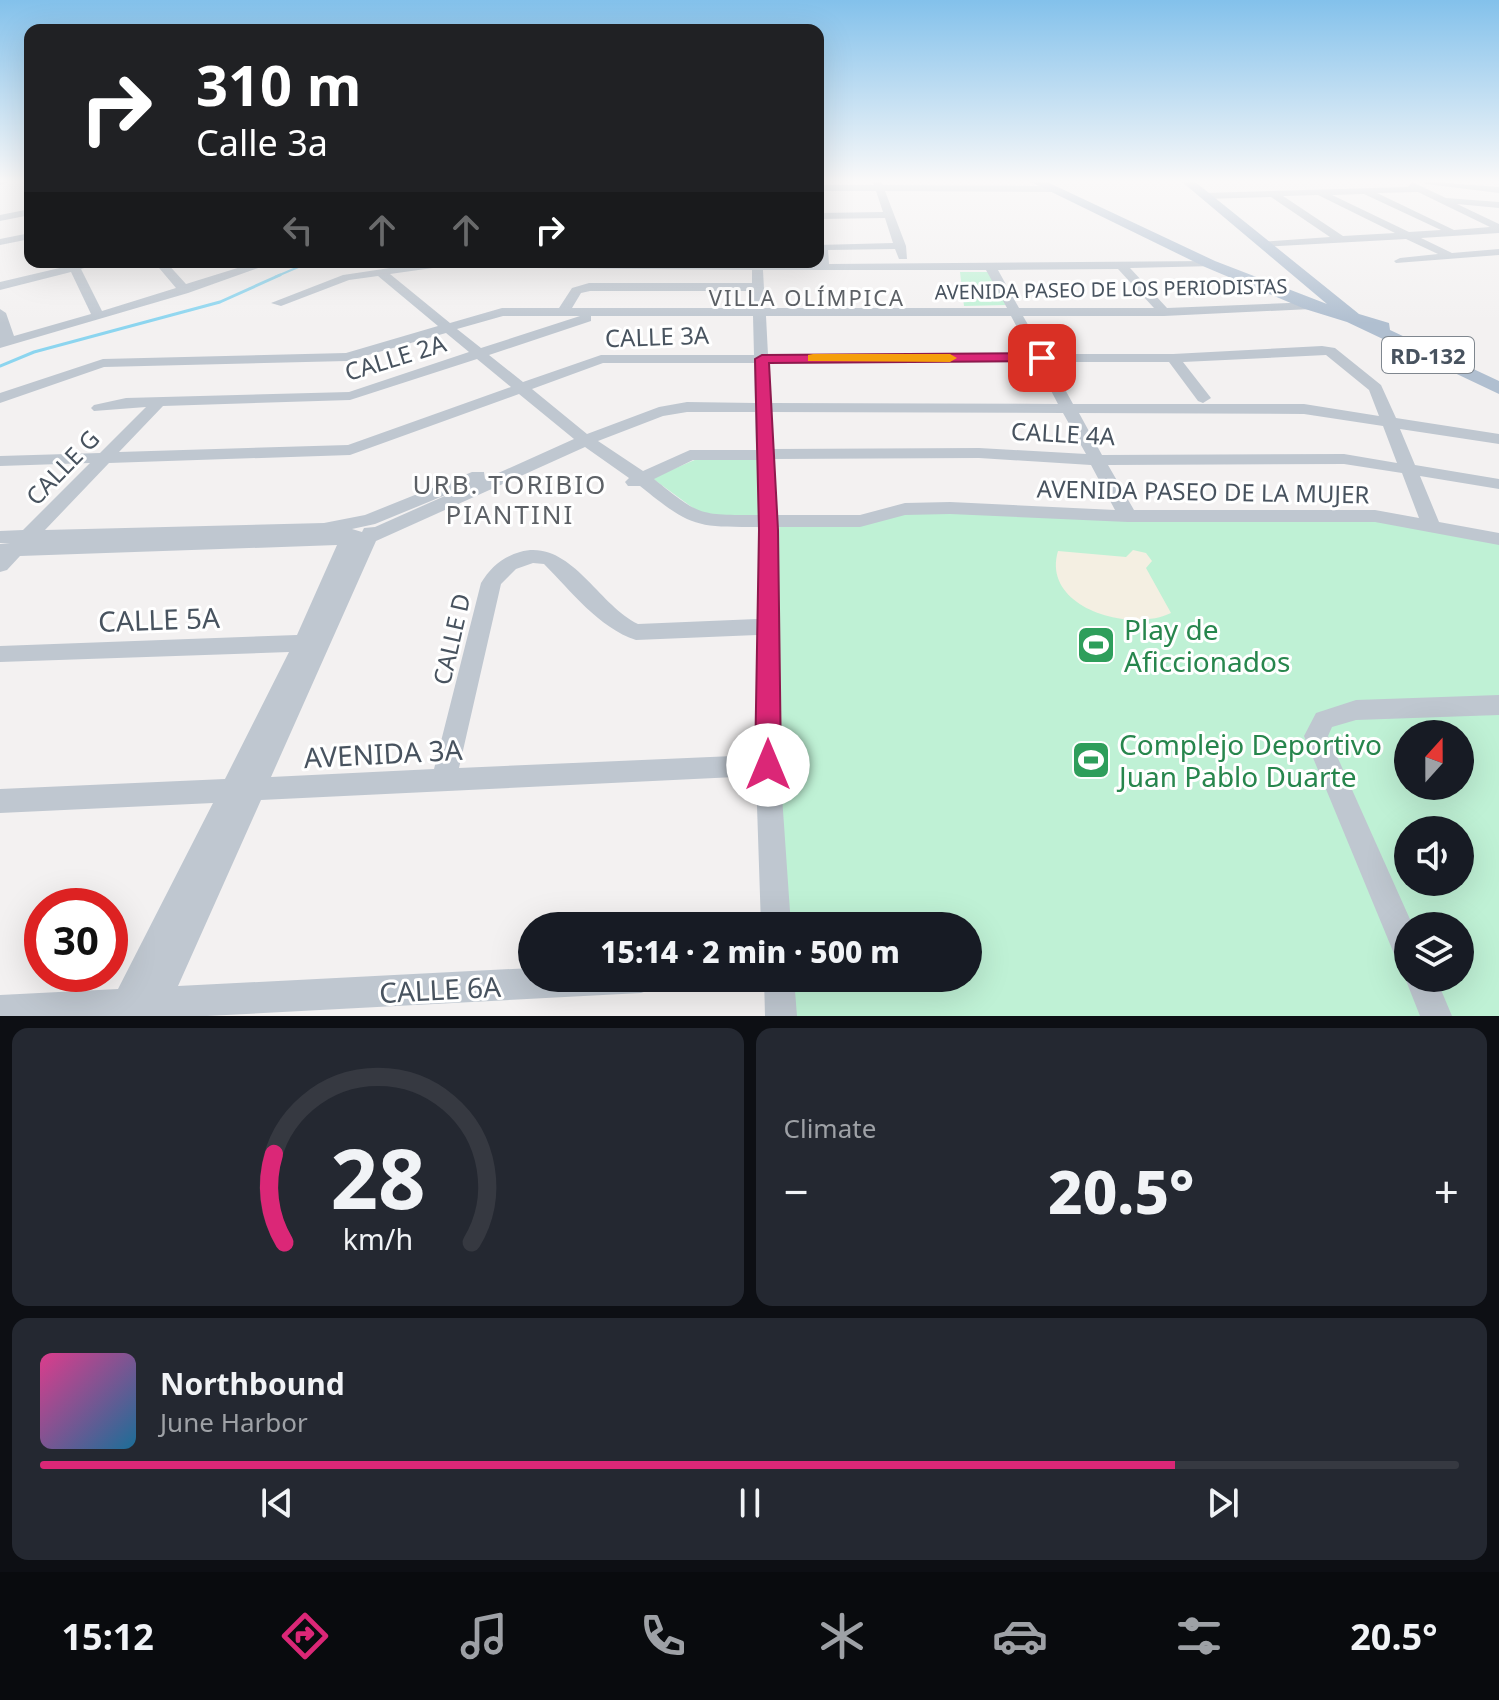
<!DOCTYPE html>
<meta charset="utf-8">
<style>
:root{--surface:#171b24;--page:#242831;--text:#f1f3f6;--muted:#9ea1a6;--line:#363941;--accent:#db2777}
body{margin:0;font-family:"Noto Sans",sans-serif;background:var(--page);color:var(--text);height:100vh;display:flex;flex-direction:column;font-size:30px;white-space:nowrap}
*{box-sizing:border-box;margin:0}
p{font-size:26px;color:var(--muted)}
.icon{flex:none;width:44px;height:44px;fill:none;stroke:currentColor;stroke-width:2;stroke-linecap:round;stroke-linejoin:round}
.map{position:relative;height:1016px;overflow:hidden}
.drawer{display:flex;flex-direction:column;gap:12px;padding:12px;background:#0d0f14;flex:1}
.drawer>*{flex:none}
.banner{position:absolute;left:24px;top:24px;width:800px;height:244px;border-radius:16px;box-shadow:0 8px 32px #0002;background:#202124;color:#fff;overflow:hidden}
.needle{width:52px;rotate:21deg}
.fabs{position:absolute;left:1394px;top:720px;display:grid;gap:16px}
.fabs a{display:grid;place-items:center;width:80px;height:80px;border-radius:50%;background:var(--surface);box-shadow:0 8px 32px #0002;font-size:40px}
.speed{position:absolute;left:24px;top:888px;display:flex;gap:16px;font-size:40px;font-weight:700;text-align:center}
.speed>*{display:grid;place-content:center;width:104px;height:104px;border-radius:50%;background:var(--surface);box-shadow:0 8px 32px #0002;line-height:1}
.speed .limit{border:12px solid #d22;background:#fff;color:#111}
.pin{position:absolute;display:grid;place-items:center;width:68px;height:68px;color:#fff;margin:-34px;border-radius:16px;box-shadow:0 4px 12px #0006}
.me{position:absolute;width:88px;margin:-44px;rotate:0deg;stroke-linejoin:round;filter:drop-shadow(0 0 6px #0008)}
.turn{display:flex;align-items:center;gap:28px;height:168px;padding:0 40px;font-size:36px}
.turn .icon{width:104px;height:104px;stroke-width:2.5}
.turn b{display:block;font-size:56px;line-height:68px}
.lanes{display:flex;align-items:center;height:76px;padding:0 40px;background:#0003;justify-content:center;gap:40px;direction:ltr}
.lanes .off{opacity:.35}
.big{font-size:60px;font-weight:800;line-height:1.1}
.drawer .tile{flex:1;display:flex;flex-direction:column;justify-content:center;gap:12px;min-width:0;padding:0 28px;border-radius:16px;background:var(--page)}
.drawer .dial{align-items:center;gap:0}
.dial svg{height:208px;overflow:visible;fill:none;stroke:var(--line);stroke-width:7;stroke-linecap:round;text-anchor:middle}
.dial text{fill:var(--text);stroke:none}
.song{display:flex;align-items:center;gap:24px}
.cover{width:96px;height:96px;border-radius:12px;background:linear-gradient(135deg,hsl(330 70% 55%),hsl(200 70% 35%))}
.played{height:8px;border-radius:4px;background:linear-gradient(90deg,var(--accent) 80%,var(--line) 80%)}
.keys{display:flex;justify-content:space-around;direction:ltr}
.heat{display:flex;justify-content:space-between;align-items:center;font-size:44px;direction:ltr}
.drawer .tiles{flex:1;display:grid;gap:12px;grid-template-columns:1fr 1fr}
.tile:last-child{grid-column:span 2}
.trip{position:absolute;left:518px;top:912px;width:464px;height:80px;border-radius:40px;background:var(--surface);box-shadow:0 8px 32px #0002;font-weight:800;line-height:80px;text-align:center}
.tab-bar{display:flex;height:128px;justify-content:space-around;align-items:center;background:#090b0e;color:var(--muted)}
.tab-bar .icon{width:56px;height:56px}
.tab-bar .active{color:var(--accent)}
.tab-bar b{font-size:36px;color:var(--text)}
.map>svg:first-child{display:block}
</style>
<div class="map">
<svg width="1499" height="1016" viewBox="0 0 1499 1016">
<rect width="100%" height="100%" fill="#f3f1f1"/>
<!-- green -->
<g fill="#bff1d5" fill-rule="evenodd">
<path d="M960,272H988L1006,305L964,306Z"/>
<path d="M697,459H758V517L704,516L652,478Z"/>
<path d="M905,509L1375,516L1499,539V1016H783L782,978H968V926H780L767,521H860ZM1408,734H1460V786H1408ZM1408,830H1460V882H1408ZM1408,926H1460V978H1408Z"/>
</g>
<!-- sand -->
<path fill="#f4efe2" d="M1058,551L1126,557L1133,550L1146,553L1152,561L1146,568L1171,613C1130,633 1041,608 1058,551Z"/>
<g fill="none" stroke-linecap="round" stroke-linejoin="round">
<!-- stream-far1 -->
<path stroke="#8cd5ef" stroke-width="2" d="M275,277L310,262"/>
<!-- stream -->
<path stroke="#8cd5ef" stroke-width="3" d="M0,366L34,352L220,302L280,275"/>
<!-- minor -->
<g fill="#bfc7d0" fill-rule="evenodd">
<path d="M0,181H10L0,185Z"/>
<path d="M22,181H30V190L27,189Z"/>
<path d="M873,181H881L883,185L1051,186L1056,189L1051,192L885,191L906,246L907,259H899L895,249L828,250L829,264L1210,261L1214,262V266L1130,268L1167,308L1315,302V308L1311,309L1164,316H1023L1045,354H1173L1322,346L1335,348L1381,385L1396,418L1499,434V444L1400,429L1415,465L1499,479V489L1420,476L1439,522L1499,533V545L1375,522H1128L950,514L905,515L860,527H777L780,767L791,926H761L756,776L261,800L178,986L532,968V978H656L652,989L641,993L207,1016H0V995L118,989L213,803L0,813V789L225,779L289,652L0,662V646L297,635L337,545L20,556L7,570L0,572V544L10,543H0V531L23,530L90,463L0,466V456L100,453L146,407L94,411L91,408L94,405L126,398L349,392L469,352L446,333L347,361L104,367L0,403V393L103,359L346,353L438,326L378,276L349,280L281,306L271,303L343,275L430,262L817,264L818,245L893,243L885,218L818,219V213L883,212L876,191H818V185H874ZM440,267L752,270V283H589L572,288L559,308H502L450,323L390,274ZM1118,269L1154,308H1019L998,270ZM763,270H986L1007,308H765ZM590,291H752L753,308H572L581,293ZM503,316H580L481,348L457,329ZM591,316H753L754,355H601L523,382L489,355L591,321ZM766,316H1011L1031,354L768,355ZM1326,355L1369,390L1379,416L1304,404H1073L1050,362H1169L1198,401L1203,403L1211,398L1183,362ZM477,359L511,387L348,445L119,452L163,406L350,400ZM1036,362L1058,404L770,403L768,363ZM603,363H754L755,403L687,402L659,407L587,434L532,389ZM519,394L574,439L485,479L484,472H472L365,515L324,523L45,530L109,463L350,455ZM687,412H755L756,450H690L643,471L598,441L663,416ZM771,412L1063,413L1086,454L979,448L773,449ZM1079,413L1304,414L1383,426L1397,463L1344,454L1102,455ZM585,447L629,478L625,482L628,486H640C691,527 694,527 759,527L757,619L638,624C598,605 570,538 520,552C502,557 490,568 481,583L434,769L271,777L376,541ZM979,458L1091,465L1115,510L950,502L905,503L860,515H776L773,459ZM693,460H757L758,515C699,515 700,516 654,479ZM1344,464L1402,473L1419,518L1375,510H1134L1108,465ZM465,487L375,527L364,528L362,532L352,529L375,524ZM533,563L544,564C571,591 599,628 636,640L757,635L756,755L459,768L501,584L516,569Z"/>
<path d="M1421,181L1499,187V193L1426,184Z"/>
<path d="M1412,182L1446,198L1499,202V208L1457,204L1499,224V233L1421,238L1452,253L1499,249V255L1396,263L1394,261L1400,258L1438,254L1406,239L1263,247L1259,246V242L1330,237L1271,197L1205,199L1200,196L1205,193L1408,187ZM1418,192L1490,227L1454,230L1377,193ZM1363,194H1364L1441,230L1409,232L1332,195ZM1318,195L1395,233L1343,236L1283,196Z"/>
<path d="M30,209V215L0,221V215Z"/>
<path d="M30,233V239L0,245V239Z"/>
<path d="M66,262H102L81,269L102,311L176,288L154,262H166L186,284L257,262H275L188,293L0,348V309L6,313L14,336L91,314L71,272L0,290V282L68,266Z"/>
<path d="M1499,695V715L1356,720L1332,727L1328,736L1413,926H1408V965L1397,961L1304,736L1316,713L1356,700Z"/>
<path d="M1408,970V978H1436L1452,1016H1420L1405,978Z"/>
<path d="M764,978H794L797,1016H765Z"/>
</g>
<!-- major -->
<path fill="#b0bfd0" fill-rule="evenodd" d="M1029,181H1045L1215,261L1327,304L1181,181H1194L1359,314L1389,323L1390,330L1499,381V394L1347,322L1305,309L1205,267Z"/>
</g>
<!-- sky -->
<linearGradient id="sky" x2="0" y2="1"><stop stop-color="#83c1eb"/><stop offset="0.56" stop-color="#faf9f9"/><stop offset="1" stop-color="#faf9f9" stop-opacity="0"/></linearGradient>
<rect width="1499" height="323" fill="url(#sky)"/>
<!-- route -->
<path fill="#db2777" stroke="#8e194d" stroke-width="2" d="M1042,353L1049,358L1047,361L769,363L778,530L781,765L777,773L768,776L759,773L755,765L759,530L755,359L762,355Z"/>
<!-- slow -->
<path fill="#f59e0b" d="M813,354H950L957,358L950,362L808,361V355Z"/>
<!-- icons -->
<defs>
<symbol id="stadium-square" viewBox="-11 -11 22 22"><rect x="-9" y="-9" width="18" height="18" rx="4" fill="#2e9e5b" stroke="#fff"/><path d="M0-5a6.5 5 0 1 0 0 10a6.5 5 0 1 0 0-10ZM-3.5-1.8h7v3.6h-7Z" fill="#fff"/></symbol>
</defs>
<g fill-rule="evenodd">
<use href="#stadium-square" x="1074" y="623" width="44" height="44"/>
<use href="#stadium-square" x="1069" y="738" width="44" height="44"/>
</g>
<g text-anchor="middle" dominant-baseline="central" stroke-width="6" stroke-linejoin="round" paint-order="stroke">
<!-- far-street labels -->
<g font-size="20" fill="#48535f" stroke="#fff">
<text transform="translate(1111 289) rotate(-1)">AVENIDA PASEO DE LOS PERIODISTAS</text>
</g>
<!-- far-neighbourhood labels -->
<g font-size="22" letter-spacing="2" fill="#5d6166" stroke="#fff">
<text x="807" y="297">VILLA OLÍMPICA</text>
</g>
<!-- shield labels -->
<rect fill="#fff" stroke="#7f878f" stroke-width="2" x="1382" y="337" width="92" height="36" rx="6"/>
<g font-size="22" font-weight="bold" fill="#48535f">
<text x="1428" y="355">RD-132</text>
</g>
<!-- street labels -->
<g font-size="24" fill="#48535f" stroke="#fff">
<text transform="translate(657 336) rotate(-2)">CALLE 3A</text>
<text transform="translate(395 357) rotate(-17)">CALLE 2A</text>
<text transform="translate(1063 433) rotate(3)">CALLE 4A</text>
<text transform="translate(62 467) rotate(-46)">CALLE G</text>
<text transform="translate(1203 491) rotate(1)">AVENIDA PASEO DE LA MUJER</text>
<text transform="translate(451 639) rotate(-77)">CALLE D</text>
</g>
<!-- neighbourhood labels -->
<g font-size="26" letter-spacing="2" fill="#5d6166" stroke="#fff">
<text x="510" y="484">URB. TORIBIO<tspan x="510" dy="30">PIANTINI</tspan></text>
</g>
<!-- near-street labels -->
<g font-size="28" fill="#48535f" stroke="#fff">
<text transform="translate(159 619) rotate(-2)">CALLE 5A</text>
<text transform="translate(383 753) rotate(-3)">AVENIDA 3A</text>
<text transform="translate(440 989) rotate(-3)">CALLE 6A</text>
</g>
<!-- near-leisure labels -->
<g font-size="28" fill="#27864d" stroke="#fff" text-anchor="start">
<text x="1124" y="629">Play de<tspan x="1124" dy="32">Aficcionados</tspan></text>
<text x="1119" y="744">Complejo Deportivo<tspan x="1119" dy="32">Juan Pablo Duarte</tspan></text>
</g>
</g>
</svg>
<div class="fabs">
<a><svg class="needle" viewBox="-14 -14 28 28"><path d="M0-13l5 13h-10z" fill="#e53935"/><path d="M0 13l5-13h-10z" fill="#9ea1a6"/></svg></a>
<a><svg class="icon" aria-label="sound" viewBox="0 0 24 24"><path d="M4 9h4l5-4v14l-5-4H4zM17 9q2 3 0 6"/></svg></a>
<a><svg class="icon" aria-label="layers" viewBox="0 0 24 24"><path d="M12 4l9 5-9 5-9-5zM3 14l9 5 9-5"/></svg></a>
</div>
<div class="speed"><div class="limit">30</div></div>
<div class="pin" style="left:1042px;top:358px;background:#d93025"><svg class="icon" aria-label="arrive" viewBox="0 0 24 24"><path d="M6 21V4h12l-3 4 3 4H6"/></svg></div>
<svg class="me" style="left:768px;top:765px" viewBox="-20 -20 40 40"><circle r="19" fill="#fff"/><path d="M0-13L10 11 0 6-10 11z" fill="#db2777"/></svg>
<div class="trip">15:14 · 2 min · 500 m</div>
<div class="banner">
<div class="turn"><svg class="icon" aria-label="right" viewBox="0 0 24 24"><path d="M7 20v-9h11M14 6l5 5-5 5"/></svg><div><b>310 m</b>Calle 3a</div></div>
<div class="lanes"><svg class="icon off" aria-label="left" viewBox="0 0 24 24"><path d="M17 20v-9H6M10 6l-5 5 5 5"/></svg><svg class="icon off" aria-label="ahead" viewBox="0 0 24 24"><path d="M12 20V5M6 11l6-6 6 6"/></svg><svg class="icon off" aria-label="ahead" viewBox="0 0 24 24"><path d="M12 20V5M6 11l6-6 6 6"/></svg><svg class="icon" aria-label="right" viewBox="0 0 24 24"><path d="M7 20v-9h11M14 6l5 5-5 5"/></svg></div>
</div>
</div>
<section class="drawer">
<div class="tiles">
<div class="tile dial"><svg viewBox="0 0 100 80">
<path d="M14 69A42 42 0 1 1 86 69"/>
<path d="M14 69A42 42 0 0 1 10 35" stroke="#db2777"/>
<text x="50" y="56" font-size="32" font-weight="700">28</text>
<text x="50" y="72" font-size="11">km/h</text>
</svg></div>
<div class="tile"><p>Climate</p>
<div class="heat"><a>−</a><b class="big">20.5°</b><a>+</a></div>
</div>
<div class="tile">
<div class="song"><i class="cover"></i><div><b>Northbound</b><p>June Harbor</p></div></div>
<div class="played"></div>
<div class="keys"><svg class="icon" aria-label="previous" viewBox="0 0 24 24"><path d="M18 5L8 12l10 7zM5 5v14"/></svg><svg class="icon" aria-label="pause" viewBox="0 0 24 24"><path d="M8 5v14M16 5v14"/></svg><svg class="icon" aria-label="next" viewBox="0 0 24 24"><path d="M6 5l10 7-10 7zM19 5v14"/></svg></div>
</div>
</div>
</section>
<nav class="tab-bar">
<b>15:12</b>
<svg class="icon active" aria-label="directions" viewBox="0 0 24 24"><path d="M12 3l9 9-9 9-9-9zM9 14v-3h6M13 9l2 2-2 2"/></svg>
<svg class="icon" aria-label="music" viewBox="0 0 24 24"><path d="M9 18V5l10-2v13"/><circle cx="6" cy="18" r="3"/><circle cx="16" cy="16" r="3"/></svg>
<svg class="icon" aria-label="phone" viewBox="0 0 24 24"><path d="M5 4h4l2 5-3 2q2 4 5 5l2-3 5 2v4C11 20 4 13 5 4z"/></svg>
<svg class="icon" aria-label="climate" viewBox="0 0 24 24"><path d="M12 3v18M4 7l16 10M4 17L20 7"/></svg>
<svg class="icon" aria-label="car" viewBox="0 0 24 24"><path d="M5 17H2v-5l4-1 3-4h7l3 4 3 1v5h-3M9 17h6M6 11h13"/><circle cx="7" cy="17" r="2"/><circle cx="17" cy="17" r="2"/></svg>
<svg class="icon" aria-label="filters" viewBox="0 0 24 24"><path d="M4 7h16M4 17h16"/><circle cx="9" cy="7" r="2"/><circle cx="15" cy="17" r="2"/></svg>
<b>20.5°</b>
</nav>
